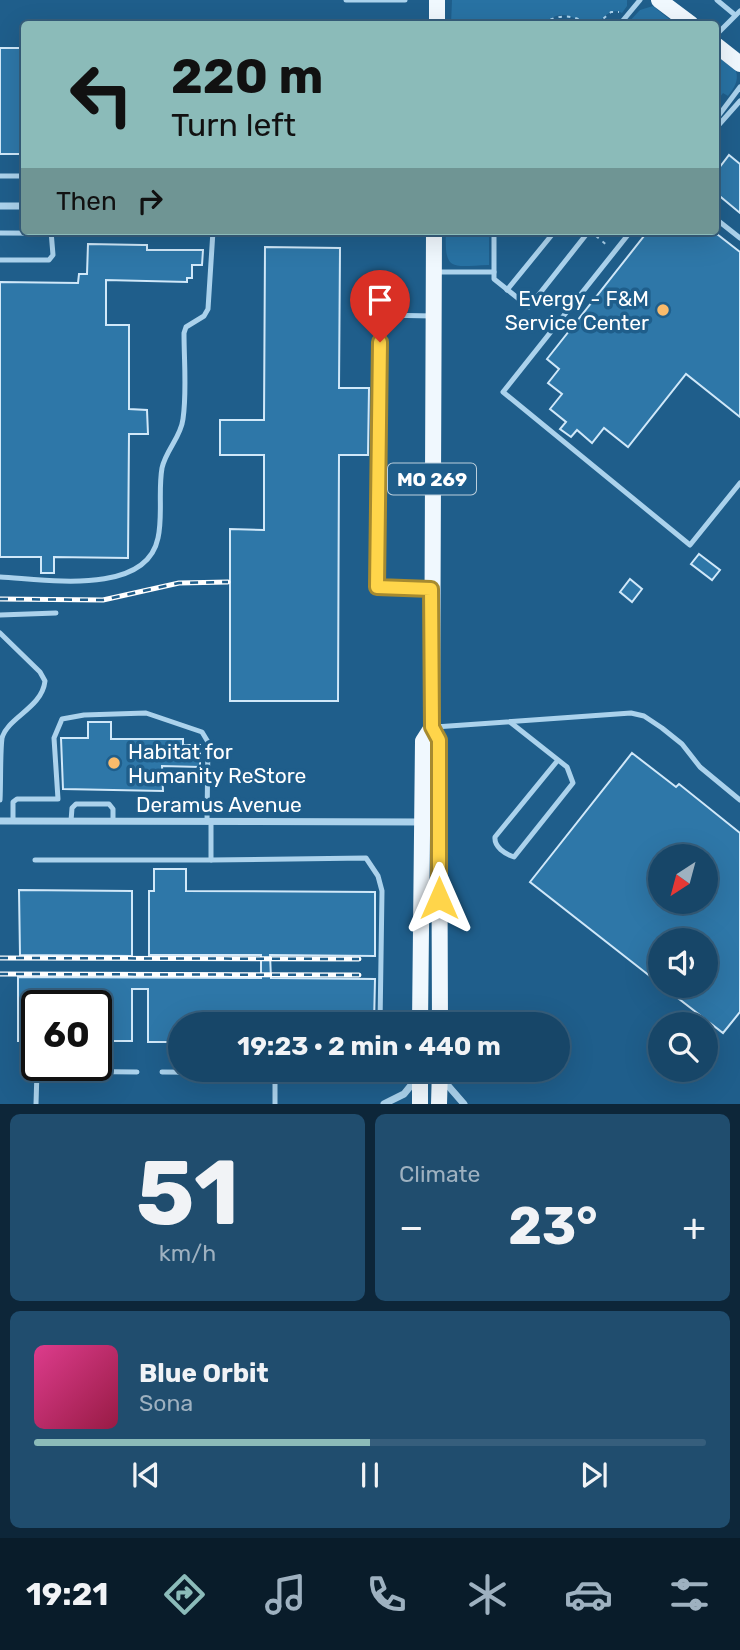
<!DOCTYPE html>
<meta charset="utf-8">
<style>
:root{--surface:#174668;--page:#204d6e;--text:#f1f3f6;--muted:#9eb1c0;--line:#365e7c;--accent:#8bbbb9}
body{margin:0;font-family:Rubik,sans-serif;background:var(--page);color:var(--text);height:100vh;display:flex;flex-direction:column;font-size:26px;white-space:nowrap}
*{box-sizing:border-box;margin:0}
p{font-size:23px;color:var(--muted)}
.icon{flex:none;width:38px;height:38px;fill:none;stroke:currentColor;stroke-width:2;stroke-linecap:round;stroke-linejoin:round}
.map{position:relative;height:1104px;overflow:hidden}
.side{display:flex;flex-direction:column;gap:10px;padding:10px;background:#0d2639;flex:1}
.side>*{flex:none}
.hud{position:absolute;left:21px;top:21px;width:698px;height:214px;border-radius:7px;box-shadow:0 7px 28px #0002,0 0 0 2px var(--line);background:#8bbbb9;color:#111;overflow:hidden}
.needle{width:46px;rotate:216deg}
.buttons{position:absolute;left:648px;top:844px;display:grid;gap:14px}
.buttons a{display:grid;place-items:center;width:70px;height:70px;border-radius:50%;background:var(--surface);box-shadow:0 7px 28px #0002,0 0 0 2px var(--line);font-size:35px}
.speed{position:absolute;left:21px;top:990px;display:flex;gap:14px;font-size:35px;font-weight:700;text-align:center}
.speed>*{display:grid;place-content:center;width:91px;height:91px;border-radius:50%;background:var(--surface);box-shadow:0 7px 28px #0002,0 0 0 2px var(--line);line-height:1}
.speed .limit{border:4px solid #111;border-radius:10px;background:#fff;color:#111}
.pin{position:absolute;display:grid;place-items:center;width:60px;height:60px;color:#fff;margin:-72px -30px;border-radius:50% 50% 50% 0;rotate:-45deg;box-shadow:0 0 7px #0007}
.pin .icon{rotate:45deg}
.me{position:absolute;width:77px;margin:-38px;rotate:0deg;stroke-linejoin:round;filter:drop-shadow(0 0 5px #0008)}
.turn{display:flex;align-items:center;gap:24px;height:147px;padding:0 35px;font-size:32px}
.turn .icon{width:91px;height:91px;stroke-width:2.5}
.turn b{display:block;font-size:49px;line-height:60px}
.then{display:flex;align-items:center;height:66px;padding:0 35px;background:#0003;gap:14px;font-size:26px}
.big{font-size:52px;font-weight:700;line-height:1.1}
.side .widget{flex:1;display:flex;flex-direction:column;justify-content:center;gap:10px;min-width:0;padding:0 24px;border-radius:10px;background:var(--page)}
.side .dial{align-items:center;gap:0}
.dial b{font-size:91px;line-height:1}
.song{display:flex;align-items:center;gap:21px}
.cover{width:84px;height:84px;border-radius:10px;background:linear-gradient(135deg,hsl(330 70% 55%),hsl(340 70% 35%))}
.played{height:7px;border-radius:4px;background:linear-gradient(90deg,var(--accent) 50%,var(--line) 50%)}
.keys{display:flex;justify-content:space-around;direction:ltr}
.heat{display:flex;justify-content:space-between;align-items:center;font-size:38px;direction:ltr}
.side .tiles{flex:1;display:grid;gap:10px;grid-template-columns:1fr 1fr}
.widget:last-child{grid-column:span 2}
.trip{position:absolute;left:168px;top:1012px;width:402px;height:70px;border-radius:35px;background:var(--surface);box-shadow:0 7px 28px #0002,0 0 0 2px var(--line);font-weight:700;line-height:70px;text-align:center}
.dock{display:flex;height:112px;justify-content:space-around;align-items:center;background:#091c2a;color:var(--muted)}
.dock .icon{width:49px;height:49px}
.dock .selected{color:var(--accent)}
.dock b{font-size:32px;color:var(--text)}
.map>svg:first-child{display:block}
</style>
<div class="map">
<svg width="740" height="1104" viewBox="0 0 740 1104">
<rect width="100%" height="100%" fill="#1f5e8b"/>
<!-- green -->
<g fill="#2872a3">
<path d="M452,0H627V6L622,13C611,7 604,18 596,24C574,25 569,3 542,24H451Z"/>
<path d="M653,6L675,24H627L640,10Z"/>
<path d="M716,55L736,71C739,81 734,88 728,96L723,93L717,101Z"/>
<path d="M446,231H489V265C452,266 444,273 446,231Z"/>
</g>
<!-- building -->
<g fill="#2e77a8" stroke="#d0e8f9" stroke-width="2" fill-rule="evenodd">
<rect x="0" y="48" width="24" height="106"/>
<path d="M729,155L740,164V213L716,193V172Z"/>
<path d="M648,231H713L740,252V417L686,374L628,447L604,428L592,443L577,430L571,437L560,429L566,422L550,409L562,394L548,383L559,369L547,359Z"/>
<path d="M88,244L143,245H147V250H203L202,265H192V278H187V282L106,280V325H129V409L147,410L148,434H129L128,558L54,557V573H41V557H0V282L78,283L79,274H87Z"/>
<path d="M265,247L340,248L339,388H369L368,455H339L338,701H230V529L264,530V455H220V420H264Z"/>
<path d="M699,554L720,570L712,580L691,564Z"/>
<path d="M630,579L642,589L632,602L620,592Z"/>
<path d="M88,722H111V739H183V745H200V767L162,766L163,791L63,789L61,738H88Z"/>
<path d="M632,753L676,787L679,784L740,833V1012L723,1033L661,985H705V940H660V984L530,882ZM660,856H705V901H660Z"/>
<path d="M154,869H186V891L375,892V956L270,955L271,978L375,979L374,1024H180V1042H148V989H132V1041H96V1006H37V1041H18V977L261,978V955H149V891H154Z"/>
<path d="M19,890L132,891V956L20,955Z"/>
</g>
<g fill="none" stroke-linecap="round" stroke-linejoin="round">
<!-- path -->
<g stroke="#abd2ec" stroke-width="2" stroke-dasharray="3.5 5" stroke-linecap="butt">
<path d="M543,24C557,14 573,14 587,24"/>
<path d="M597,24L611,12H619"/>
<path d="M596,236L608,246"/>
</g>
<!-- service -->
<g stroke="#abd2ec" stroke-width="5">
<path d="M346,0H405"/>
<path d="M717,0L735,15"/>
<path d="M360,24L387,22V24"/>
<path d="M620,24L640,0"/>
<path d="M716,35L740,11"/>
<path d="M716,119L740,87"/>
<path d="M716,128L740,101"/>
<path d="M0,176H24"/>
<path d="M716,219L740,238"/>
<path d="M494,231V279L529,307L589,231"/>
<path d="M631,231L503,392L690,545L740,483"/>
<path d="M0,233L213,234"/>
<path d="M0,260H49L53,255L51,231"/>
<path d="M437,272H494"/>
<path d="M507,290L555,231"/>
<path d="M0,577C44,579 146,597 158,538C163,516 158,491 162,468C166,450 181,437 183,419C187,392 184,361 184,333L186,327L204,316L208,309L213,231"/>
<path d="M431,588L377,587L380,315L433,316"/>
<path d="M0,615L56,613"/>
<path d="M0,633L40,672L45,681C42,708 8,717 2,738C0,754 1,782 0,800"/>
<path d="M510,722L567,767L573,783L514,857C505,854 494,847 495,837L558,760"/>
<path d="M435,727L631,713L644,716L662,728L682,744L700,767L740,800"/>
<path d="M13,821V802L17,799H58L54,738L62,719L84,715L146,713L202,732L208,742L207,822"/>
<path d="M71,821L72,808L76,804H109L113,809V821"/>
<path d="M35,860H211V822"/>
<path d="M211,860L366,858L378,876L382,891L380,1024"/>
<path d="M162,1072L275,1073"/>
<path d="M36,1104L37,1071L137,1072"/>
<path d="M275,1104V1073L338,1076L365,1069"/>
</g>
<!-- minor -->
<g stroke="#abd2ec" stroke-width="7">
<path d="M0,206H24"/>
<path d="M0,821L424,822"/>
<path d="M444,1081L464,1104"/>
<path d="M384,1104L404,1094L417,1078"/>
</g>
<!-- primary -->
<g stroke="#f0f8fe" stroke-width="16">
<path d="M659,0L691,24"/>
<path d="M437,24V0"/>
<path d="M716,45L740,64"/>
<path d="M434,231L432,727L439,740L440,1024"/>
<path d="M420,1024L423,741L432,727"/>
<path d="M420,1104V1069"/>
<path d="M439,1104L440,1069"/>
</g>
<defs>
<g id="rail">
<path d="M0,599L103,600L179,583L228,582"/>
<path d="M0,958L359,959"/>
<path d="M0,974L359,975"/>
</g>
</defs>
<!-- rail casing -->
<use href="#rail" stroke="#fff" stroke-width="5"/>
<!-- rail -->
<use href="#rail" stroke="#1f5e8b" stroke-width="2.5" stroke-dasharray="8" stroke-linecap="butt"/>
</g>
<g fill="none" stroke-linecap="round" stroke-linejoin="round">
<defs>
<path id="route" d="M380,342L377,587L431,589L432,727L439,740V898"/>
</defs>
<!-- route casing -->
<use href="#route" stroke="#a68a30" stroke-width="18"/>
<!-- route -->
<use href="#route" stroke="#ffd54a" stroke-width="12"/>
</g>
<!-- markers -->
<g fill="#fabb6b" stroke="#1f5e8b" stroke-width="2.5">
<circle cx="663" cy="310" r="7"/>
<circle cx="114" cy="763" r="7"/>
</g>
<g text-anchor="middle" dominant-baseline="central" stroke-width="7" stroke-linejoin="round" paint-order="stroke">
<!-- shield labels -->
<rect fill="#1f5e8b" stroke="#bccfdc" stroke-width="2" x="388" y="463.5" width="88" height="31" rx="5"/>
<g font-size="19" font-weight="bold" fill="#fff">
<text x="432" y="479">MO 269</text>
</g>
<!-- poi labels -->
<g font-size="21" fill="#fff" stroke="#1f5e8b" text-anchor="end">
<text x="649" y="298">Evergy - F&amp;M<tspan x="649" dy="24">Service Center</tspan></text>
<text x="128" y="751" text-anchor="start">Habitat for<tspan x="128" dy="24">Humanity ReStore</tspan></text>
</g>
<!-- street labels -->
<g font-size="21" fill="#fff" stroke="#1f5e8b">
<text x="219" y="804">Deramus Avenue</text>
</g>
</g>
</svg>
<div class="buttons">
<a><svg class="needle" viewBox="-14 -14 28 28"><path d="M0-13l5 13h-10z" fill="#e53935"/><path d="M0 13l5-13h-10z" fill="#9eb1c0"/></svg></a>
<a><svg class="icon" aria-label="sound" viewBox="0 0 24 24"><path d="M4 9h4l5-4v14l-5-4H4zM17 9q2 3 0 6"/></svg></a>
<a><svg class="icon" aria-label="search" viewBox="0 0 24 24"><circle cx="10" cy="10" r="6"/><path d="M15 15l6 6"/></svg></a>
</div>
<div class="speed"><div class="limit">60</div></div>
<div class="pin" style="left:380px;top:342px;background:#d93025"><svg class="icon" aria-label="arrive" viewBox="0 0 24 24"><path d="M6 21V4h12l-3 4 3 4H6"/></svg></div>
<svg class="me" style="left:439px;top:898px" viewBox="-20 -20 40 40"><path d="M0-17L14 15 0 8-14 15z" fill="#ffd54a" stroke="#fff" stroke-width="4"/></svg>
<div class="trip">19:23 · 2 min · 440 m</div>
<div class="hud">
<div class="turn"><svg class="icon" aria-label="left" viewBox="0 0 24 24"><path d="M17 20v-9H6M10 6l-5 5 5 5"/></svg><div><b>220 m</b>Turn left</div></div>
<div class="then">Then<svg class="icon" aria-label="right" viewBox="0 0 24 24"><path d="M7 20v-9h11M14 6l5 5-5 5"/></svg></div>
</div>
</div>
<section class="side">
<div class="tiles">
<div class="widget dial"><b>51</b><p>km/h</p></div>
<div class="widget"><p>Climate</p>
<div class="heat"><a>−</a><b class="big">23°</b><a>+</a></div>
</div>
<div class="widget">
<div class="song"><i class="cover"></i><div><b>Blue Orbit</b><p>Sona</p></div></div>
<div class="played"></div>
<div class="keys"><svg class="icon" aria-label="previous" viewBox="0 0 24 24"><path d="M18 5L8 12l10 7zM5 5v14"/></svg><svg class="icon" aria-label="pause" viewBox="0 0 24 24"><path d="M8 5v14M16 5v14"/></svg><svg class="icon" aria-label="next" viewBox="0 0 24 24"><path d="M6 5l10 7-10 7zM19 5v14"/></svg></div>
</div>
</div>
</section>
<nav class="dock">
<b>19:21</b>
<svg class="icon selected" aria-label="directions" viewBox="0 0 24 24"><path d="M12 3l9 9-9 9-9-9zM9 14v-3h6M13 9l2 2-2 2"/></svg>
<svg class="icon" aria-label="music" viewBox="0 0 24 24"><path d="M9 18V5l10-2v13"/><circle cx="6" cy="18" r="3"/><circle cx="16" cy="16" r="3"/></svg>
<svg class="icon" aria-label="phone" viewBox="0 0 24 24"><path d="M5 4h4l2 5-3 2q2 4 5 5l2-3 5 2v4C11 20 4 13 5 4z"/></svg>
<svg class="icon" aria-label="climate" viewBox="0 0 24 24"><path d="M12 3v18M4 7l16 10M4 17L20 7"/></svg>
<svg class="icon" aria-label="car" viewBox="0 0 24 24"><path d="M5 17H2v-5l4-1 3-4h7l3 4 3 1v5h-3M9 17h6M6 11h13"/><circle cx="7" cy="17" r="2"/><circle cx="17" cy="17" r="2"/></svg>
<svg class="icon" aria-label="filters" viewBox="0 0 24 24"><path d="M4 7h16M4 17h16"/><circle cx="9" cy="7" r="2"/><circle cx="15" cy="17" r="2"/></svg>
</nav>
